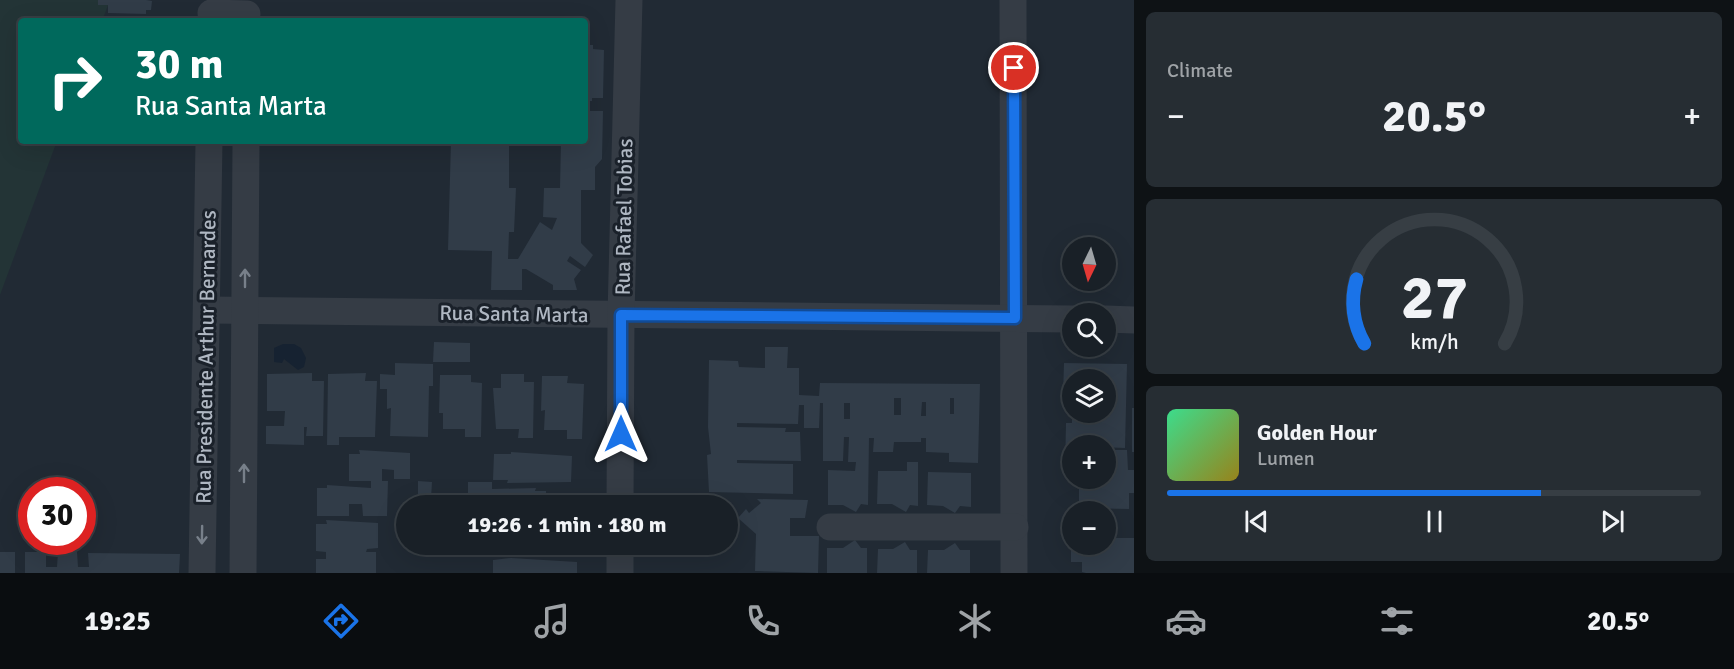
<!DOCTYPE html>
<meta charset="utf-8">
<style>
:root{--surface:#192027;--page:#262d33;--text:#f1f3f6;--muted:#9fa3a7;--line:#373e44;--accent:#1a73e8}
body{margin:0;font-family:Signika,sans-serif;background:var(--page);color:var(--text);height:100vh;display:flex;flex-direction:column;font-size:22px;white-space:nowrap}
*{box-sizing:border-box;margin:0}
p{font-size:20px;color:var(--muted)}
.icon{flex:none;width:33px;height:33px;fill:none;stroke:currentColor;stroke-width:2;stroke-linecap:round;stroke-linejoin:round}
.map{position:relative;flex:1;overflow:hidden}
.panel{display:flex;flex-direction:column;gap:12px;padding:12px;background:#0e1215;width:600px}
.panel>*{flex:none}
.top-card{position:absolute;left:18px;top:18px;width:570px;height:126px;border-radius:6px;box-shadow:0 6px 24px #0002,0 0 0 2px var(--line);background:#00695c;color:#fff;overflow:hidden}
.needle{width:39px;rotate:185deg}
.controls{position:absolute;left:1062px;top:237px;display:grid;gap:12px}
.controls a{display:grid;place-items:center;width:54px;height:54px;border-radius:50%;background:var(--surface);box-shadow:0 6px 24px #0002,0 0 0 2px var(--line);font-size:30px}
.speed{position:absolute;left:18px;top:477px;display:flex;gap:12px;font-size:30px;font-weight:700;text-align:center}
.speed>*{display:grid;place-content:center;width:78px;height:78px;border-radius:50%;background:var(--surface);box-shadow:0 6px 24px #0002,0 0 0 2px var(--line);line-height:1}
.speed .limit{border:9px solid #d22;background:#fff;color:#111}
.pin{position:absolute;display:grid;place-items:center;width:51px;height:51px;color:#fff;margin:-26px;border:3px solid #fff;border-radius:50%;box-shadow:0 2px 6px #0007}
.me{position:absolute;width:66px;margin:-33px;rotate:0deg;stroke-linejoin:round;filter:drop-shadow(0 0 4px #0008)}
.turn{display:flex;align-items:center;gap:21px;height:126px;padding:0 18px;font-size:27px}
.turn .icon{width:78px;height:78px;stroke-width:2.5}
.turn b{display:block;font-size:42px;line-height:51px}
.big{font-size:45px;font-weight:800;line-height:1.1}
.panel .widget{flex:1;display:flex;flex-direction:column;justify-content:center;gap:9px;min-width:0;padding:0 21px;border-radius:9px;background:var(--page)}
.panel .dial{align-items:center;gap:0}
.dial svg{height:156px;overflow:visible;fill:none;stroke:var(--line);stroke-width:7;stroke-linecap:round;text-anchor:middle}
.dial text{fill:var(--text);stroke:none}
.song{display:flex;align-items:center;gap:18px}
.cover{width:72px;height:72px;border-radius:9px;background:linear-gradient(135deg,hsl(150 70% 55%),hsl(50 70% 35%))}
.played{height:6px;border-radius:3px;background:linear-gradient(90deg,var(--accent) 70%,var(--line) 70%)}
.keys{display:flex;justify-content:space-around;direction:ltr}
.heat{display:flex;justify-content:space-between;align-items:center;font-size:33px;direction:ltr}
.trip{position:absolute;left:396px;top:495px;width:342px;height:60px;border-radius:30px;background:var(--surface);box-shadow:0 6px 24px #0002,0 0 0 2px var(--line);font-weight:800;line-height:60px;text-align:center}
.tabs{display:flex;height:96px;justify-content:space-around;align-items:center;background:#0a0d10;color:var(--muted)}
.tabs .icon{width:42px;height:42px}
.tabs .selected{color:var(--accent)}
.tabs b{font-size:27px;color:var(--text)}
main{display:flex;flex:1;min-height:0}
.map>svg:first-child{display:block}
</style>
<main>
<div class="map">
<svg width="1134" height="573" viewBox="0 0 1134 573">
<rect width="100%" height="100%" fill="#212a34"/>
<!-- green -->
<path fill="#233436" d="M0,0H110L102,21H21V141H57L0,295Z"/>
<!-- water -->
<path fill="#162231" d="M294,344L301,348L306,358L304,367L298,370L284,359L282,363L274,362V348L283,344Z"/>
<!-- building -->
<g fill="#313c48" fill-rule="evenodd">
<path d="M98,0H146L152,1L151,10H146V14L108,13V5H98Z"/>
<path d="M585,45H593V49L604,50L603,98H592V101H585Z"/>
<path d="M585,111H603L602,159L595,167V190H581V243L593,255L585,267L570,256L567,261L581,270L574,279L577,290H553V285L526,269H522V290H491L492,251L448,250L451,141H509V188H516L514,232H509L508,259H518L540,222L552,230L557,218L543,217L544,188H560L561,141H585Z"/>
<path d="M434,342L470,343V362H433Z"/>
<path d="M765,347H788L787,368H799V395L819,396L820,383L980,384L978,463L949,462V453L926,452V438H921V442H894L893,452H873L874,438H869L868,505L861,504L856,512L843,505H828V470L855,471L856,462H848L849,437H844L843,461H823V403H820L819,428H804V405H799L798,424L737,423V427L786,428L785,432H800L801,461L737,460V463L793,464V494L709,492L707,455L711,454L708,427L709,360L738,361L739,367L765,368ZM894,398H901V415H894ZM950,398H954V414H950ZM922,402H926V416H921ZM844,403H850V419H844Z"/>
<path d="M395,363L433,364V386H429L428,437L390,436L391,408L387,409V389H380V374L395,375Z"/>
<path d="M1064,363L1127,364L1125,448L1072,446V470H1065L1066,423H1072V412H1106V380H1072V396H1063Z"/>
<path d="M312,373V381H324L323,436H306L307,427H304V445L266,444V426H284L285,411H267V374Z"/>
<path d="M366,373L365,381H377L375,437H339V445H327L328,374Z"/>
<path d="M501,374H524V382H534L533,438H518L519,429H496L493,388H501Z"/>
<path d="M440,375H471V382L482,383L481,437H465V429H443V413H439Z"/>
<path d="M542,376H568L567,383L584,384L582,439H567V430H544L545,410L541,411Z"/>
<rect x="1132" y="408" width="2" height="44"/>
<path d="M359,450L410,453V479H394V470L382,469V481H388L387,516H363L362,504H349V516H317V488H327V485L371,488V481H349V454H360Z"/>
<path d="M1106,450H1127L1128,470H1134V493H1129V509L1079,508V485H1084V478H1106Z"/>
<path d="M511,452L572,456L571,482L507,483L508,480H493L494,454H511Z"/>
<path d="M907,462H918V506L910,505L906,512L892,504H877L878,471H907Z"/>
<path d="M928,472L971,473V507L960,506L955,513L943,506L927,505Z"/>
<path d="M418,481L432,482L431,499H468V482H492V489L536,488L535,491H546V506H418Z"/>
<path d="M757,499L808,500L805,518H790V536H819L818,573L755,571L756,534L738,518L746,509L749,513L761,503Z"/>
<path d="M326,520L378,523V548L367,549L366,552H376V573H316V559H326V552L316,551V524H327Z"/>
<path d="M1106,531H1113L1112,538H1134V573H1086L1082,572V562H1071V544H1106Z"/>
<path d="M855,540L861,548H867V573H827V548H843Z"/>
<path d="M905,542L910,550H917V573H877L878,549H893Z"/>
<path d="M955,543L960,550H970V573H927L928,550H944Z"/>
<path d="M493,544H509V551L493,550Z"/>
<path d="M521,544H588V554L521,553Z"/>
<rect x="0" y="552" width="15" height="21"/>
<path d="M25,552H46V567H57L58,552H77L78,567H89L88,553L180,554L179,573H25Z"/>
<path d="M511,558L577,562V573H493V560Z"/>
</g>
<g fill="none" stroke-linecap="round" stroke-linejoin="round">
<!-- street -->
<g stroke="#353c45" stroke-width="27">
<path d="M1013,0L1014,573"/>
<path d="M211,13L247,14"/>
<path d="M207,310L1072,319"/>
<path d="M1106,319L1134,320"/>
<path d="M620,506L621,315L629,0"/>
<path d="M830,527H1015"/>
<path d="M202,573L209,141"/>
<path d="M243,573L246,141"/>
<path d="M620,573V544"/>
</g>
</g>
<!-- one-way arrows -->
<defs><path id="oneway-shaft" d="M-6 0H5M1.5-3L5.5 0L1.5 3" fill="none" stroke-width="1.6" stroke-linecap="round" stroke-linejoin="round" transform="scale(1.5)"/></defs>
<g stroke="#78808a">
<use href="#oneway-shaft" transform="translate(245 278) rotate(-90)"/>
<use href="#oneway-shaft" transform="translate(244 473) rotate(-90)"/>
<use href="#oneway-shaft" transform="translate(202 535) rotate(91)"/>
</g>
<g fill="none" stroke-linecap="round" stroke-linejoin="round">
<defs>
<path id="route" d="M621,434V315L1015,318L1014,68"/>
</defs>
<!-- route casing -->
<use href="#route" stroke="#114b97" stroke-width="15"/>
<!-- route -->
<use href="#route" stroke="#1a73e8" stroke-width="10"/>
</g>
<g text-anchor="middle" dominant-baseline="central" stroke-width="6" stroke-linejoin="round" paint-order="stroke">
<!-- street labels -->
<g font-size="21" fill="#afb7c2" stroke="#1a212a">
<text transform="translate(624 217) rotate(-89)">Rua Rafael Tobias</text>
<text transform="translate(514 314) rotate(1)">Rua Santa Marta</text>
<text transform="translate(206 357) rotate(-89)">Rua Presidente Arthur Bernardes</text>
</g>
</g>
</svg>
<div class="controls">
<a><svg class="needle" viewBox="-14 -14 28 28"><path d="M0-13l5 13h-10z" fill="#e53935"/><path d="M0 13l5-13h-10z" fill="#9fa3a7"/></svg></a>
<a><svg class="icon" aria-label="search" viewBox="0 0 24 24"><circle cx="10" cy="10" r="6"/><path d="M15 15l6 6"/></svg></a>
<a><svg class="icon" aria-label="layers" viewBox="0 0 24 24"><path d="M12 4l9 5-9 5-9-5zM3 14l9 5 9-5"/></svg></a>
<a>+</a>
<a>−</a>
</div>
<div class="speed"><div class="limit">30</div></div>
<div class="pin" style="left:1014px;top:68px;background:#d93025"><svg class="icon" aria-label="arrive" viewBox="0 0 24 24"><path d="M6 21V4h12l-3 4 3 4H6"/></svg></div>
<svg class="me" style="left:621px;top:434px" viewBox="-20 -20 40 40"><path d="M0-17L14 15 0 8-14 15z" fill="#1a73e8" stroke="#fff" stroke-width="4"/></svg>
<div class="trip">19:26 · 1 min · 180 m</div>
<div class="top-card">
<div class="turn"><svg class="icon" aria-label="right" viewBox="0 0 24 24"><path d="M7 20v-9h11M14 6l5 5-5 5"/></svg><div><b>30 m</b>Rua Santa Marta</div></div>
</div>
</div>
<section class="panel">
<div class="widget"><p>Climate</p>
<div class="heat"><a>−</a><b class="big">20.5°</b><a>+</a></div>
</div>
<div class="widget dial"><svg viewBox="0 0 100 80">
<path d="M14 69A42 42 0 1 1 86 69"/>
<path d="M14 69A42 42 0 0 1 10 36" stroke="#1a73e8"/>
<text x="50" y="56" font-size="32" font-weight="700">27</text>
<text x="50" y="72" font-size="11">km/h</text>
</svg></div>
<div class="widget">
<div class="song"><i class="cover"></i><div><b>Golden Hour</b><p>Lumen</p></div></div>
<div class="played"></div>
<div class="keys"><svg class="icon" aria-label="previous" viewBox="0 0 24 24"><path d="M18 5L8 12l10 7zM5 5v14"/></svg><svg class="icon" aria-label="pause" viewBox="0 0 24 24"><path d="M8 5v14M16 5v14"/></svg><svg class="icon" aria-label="next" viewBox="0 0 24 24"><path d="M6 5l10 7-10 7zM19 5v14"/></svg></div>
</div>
</section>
</main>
<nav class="tabs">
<b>19:25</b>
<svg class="icon selected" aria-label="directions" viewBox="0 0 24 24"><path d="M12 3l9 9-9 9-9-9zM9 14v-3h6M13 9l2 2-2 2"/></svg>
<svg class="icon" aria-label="music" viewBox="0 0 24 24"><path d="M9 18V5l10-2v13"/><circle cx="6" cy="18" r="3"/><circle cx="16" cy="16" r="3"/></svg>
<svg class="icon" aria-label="phone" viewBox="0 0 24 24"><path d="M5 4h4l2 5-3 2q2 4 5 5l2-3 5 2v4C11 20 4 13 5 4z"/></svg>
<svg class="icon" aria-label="climate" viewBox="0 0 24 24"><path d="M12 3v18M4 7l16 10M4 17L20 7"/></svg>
<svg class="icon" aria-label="car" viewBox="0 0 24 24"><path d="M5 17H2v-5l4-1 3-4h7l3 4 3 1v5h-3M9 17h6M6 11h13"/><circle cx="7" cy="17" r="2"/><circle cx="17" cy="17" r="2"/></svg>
<svg class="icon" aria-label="filters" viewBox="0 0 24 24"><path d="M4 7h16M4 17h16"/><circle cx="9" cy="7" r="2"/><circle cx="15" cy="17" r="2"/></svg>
<b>20.5°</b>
</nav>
